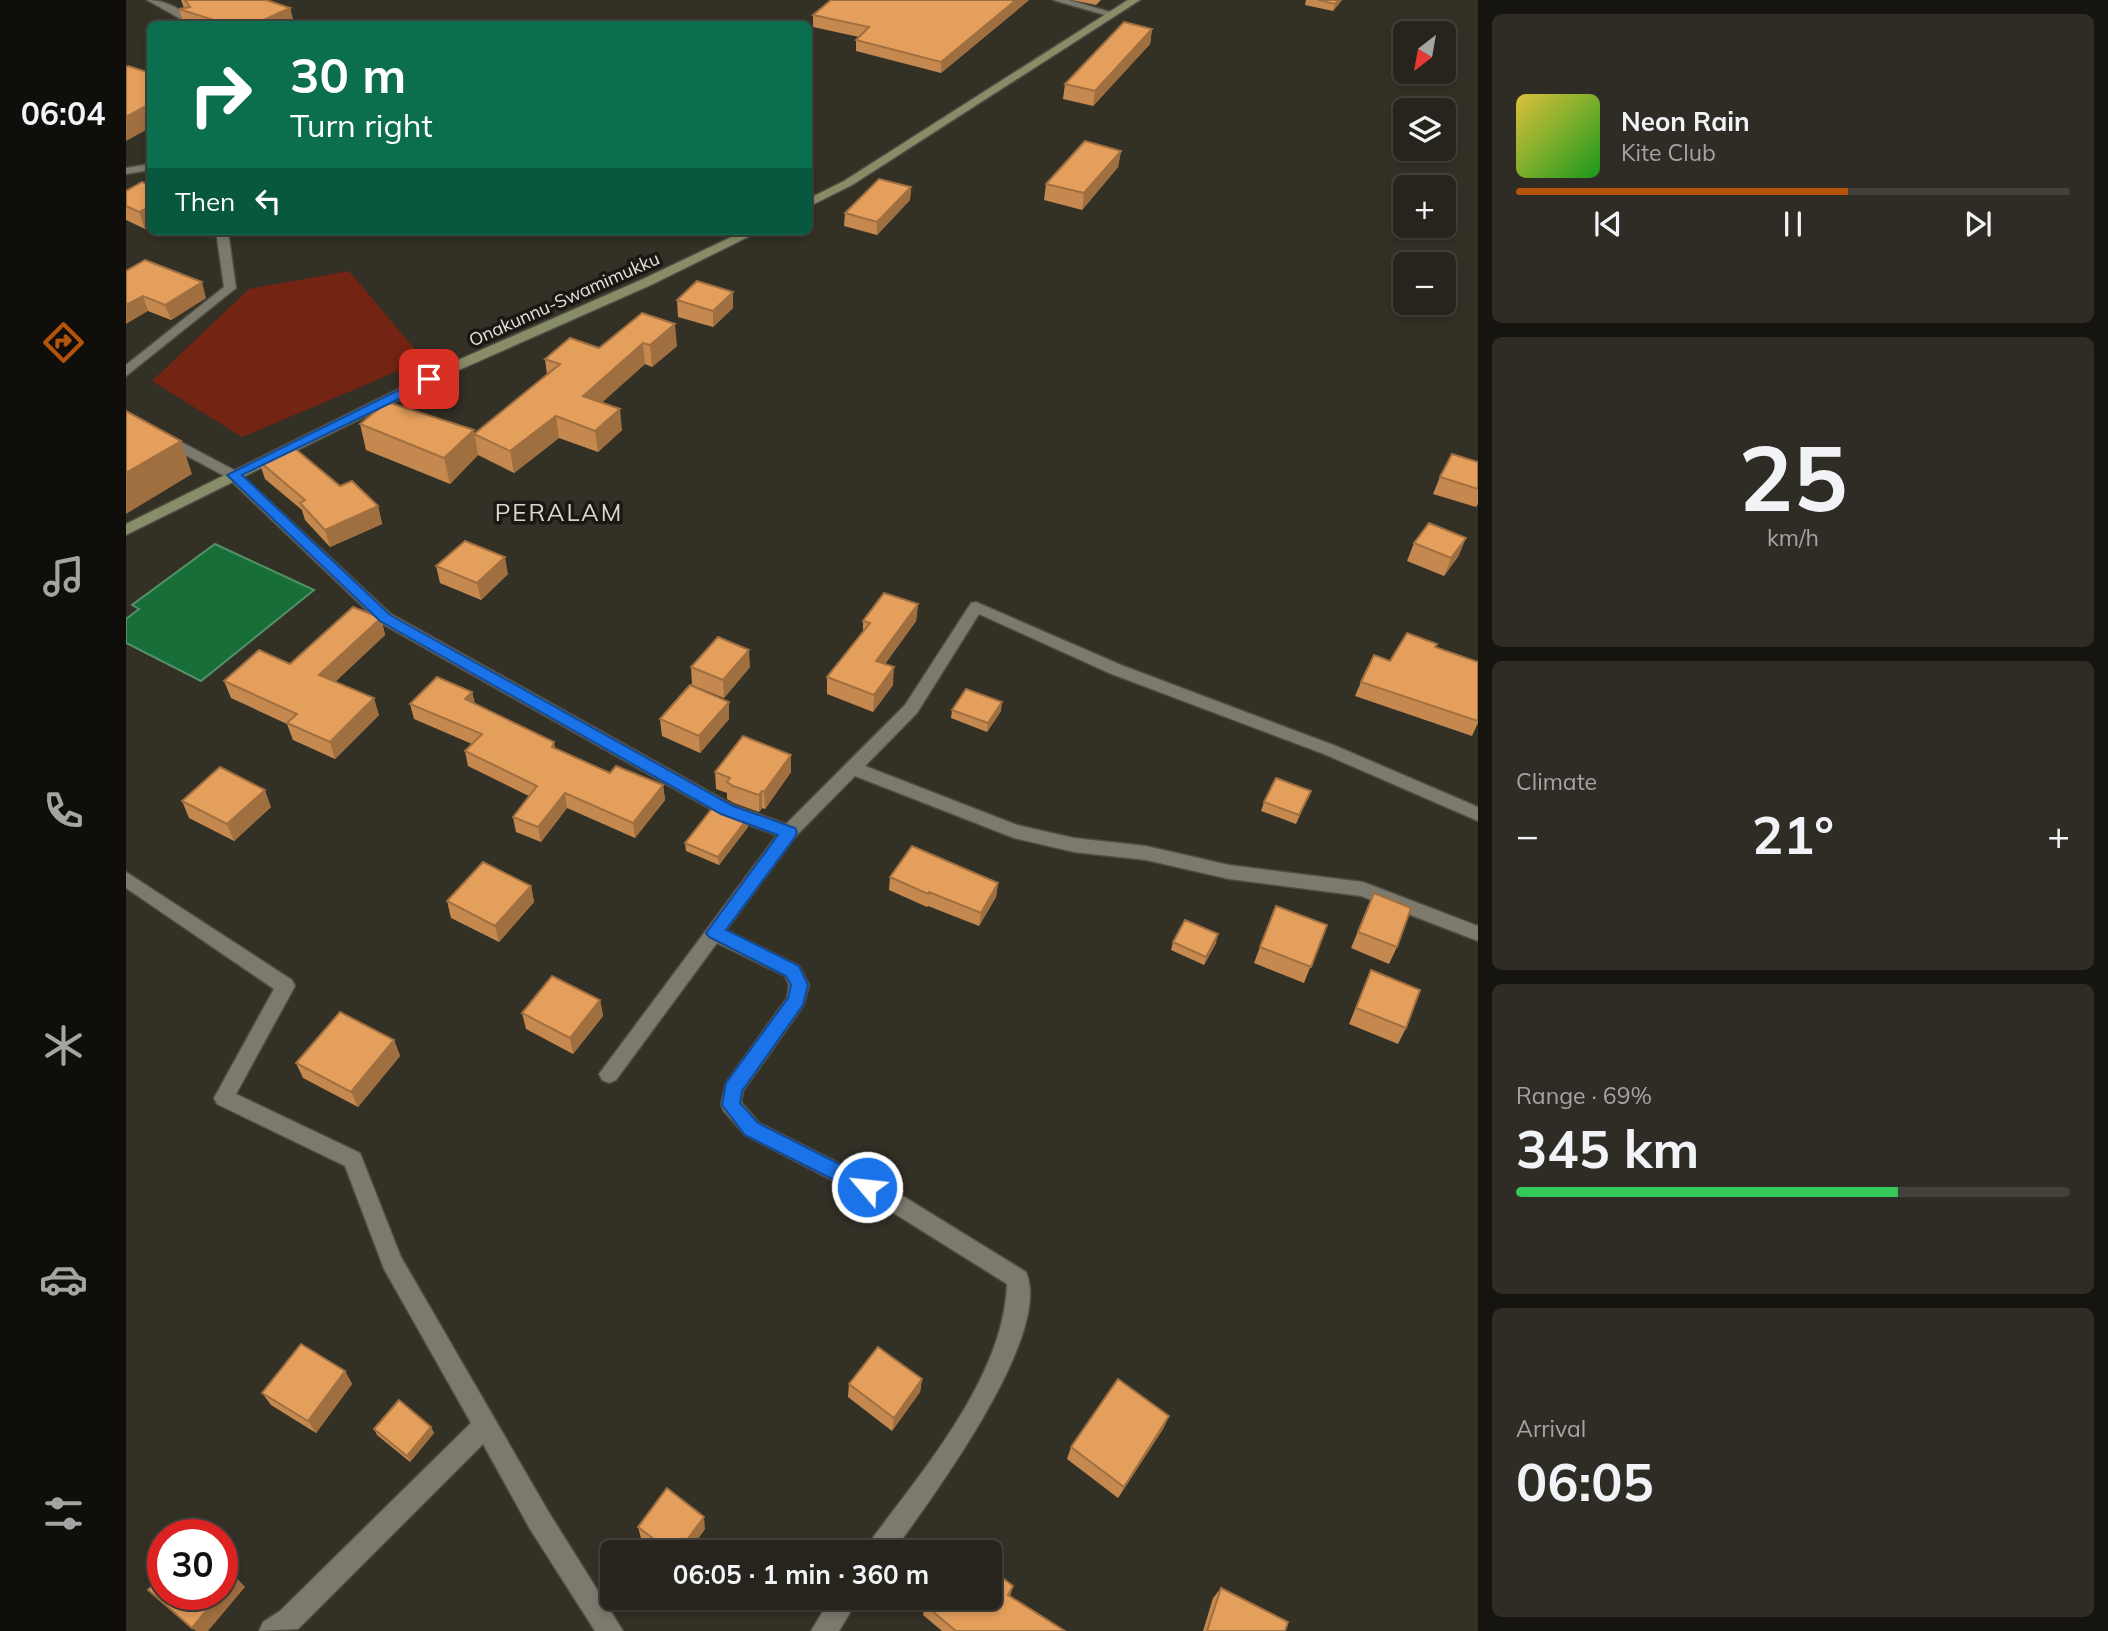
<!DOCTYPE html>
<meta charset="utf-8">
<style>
:root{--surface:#26241c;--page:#2e2c25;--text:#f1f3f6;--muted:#a4a4a3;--line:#42413b;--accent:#b45309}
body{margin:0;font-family:Mulish,sans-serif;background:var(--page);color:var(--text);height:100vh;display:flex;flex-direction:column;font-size:26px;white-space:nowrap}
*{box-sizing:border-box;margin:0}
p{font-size:23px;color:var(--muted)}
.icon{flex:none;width:38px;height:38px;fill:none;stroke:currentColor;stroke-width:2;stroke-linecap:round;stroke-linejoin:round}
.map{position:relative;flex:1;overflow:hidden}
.drawer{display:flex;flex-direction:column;gap:14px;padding:14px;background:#15140f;width:630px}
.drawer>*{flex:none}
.hud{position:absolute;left:21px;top:21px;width:665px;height:214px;border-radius:10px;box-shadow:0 4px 10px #0003,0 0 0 2px var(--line);background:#0b6e4f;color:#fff;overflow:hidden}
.needle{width:46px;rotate:211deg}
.tools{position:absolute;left:1267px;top:21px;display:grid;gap:14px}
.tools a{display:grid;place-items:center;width:63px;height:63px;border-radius:10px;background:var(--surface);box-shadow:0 4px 10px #0003,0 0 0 2px var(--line);font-size:35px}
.speed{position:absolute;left:21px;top:1519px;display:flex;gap:14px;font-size:35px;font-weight:700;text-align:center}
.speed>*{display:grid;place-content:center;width:91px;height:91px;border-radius:50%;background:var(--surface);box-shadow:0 4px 10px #0003,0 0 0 2px var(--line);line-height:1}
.speed .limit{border:10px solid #d22;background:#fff;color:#111}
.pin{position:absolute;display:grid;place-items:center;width:60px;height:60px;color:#fff;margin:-30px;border-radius:14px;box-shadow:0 4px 10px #0006}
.me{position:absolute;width:77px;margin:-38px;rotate:298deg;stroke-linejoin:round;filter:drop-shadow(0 0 5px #0008)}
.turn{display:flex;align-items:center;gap:24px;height:147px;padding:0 28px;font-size:32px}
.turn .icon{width:91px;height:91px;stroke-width:2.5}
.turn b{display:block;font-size:49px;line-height:60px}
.then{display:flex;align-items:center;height:66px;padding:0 28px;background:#0003;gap:14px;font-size:26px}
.big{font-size:52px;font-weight:700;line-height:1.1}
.drawer .tile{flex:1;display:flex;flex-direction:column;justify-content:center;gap:10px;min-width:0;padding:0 24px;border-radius:10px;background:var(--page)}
.drawer .dial{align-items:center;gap:0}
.dial b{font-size:91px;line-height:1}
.song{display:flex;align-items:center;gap:21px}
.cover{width:84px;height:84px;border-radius:10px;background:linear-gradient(135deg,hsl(50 70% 55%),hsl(120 70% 35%))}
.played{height:7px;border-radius:4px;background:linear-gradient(90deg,var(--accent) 60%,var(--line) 60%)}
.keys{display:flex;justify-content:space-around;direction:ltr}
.heat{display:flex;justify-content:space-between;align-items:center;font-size:38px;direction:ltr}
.charge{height:10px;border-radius:5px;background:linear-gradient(90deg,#34c759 69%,var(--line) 0)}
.trip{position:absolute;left:474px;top:1540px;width:402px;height:70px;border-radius:10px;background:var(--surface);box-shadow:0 4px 10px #0003,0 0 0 2px var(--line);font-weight:700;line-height:70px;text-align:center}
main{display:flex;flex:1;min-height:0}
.menu{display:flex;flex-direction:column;width:126px;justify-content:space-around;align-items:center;background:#0f0e0b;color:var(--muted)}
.menu .icon{width:49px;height:49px}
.menu .current{color:var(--accent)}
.menu b{font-size:32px;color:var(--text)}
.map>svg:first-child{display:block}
</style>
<main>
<nav class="menu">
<b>06:04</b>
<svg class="icon current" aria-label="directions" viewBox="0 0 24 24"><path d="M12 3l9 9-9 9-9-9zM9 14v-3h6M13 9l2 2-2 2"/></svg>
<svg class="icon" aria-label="music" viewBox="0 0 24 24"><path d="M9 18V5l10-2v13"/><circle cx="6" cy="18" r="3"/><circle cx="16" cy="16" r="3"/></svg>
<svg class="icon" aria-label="phone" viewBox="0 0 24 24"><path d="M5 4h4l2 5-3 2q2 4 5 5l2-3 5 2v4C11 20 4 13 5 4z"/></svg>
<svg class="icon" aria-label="climate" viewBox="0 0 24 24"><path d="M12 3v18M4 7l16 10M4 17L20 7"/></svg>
<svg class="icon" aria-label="car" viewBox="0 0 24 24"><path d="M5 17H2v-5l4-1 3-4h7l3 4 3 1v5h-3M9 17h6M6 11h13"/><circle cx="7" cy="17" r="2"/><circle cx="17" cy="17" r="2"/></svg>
<svg class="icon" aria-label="filters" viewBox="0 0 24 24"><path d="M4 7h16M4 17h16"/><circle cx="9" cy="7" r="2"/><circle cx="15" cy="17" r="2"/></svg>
</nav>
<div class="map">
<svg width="1352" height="1631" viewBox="0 0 1352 1631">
<rect width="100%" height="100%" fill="#333026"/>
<!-- green -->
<path fill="#732413" d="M223,271L298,360L116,437L26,381L123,289Z"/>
<!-- water -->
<path fill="#176e37" stroke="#549068" stroke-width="2" d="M89,544L188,590L75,681L0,643V619L13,609L6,605Z"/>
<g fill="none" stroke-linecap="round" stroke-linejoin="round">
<defs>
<g id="street">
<path d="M21,0C38,0 58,8 66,24H56L53,18Z"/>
<path d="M927,0H943L991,14L986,17Z"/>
<path d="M24,164V170L0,174V168Z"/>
<path d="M90,231H102L110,288L0,376V365L98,287Z"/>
<path d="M0,413L112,472L265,614L607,805L660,824L779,705L845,603L850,602L995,665L1210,746L1352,807V821L1198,754L983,673L853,614L791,713L739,766L891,825L948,838L1020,846L1103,865L1237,882L1352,926V941L1235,896L1103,879L1020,860L948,852L888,838L729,776L669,837L600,930L673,966L683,985L677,1006L617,1091L615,1102L633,1123L772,1193L900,1272C928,1335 804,1500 767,1552H740L743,1543C796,1471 878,1377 881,1284L758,1207L619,1135L598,1111L595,1105L600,1083L661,998L663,985L659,976L591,943L490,1080L483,1083L476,1080L473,1074L651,835L595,815L253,622L102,478L0,423Z"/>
<path d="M0,872L166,980L169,986L110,1094L234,1153L275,1257L422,1511L497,1631H469L404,1529L357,1444L172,1629L133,1631L137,1622L154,1611L345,1423L258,1269L219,1166L91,1104L88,1098L148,989L0,888Z"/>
<path d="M705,1598H733L713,1631H685Z"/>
</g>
<g id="secondary">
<path d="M1002,0H1014L726,185L682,207V199L718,181Z"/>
<path d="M618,231H634L525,285L333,370L0,535V524L323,364L517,279Z"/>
</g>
</defs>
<!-- street casing -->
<use href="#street" stroke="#4f4c43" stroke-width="3"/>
<!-- secondary casing -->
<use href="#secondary" stroke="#4f4c43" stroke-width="3"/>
<!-- street -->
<use href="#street" fill="#7c796d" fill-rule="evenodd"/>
<!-- secondary -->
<use href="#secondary" fill="#888d67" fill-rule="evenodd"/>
</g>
<!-- wall -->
<g fill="#c5894f">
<path d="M55,0H141L164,8L168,24H58L53,9L58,8Z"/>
<path d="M903,0L815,73L730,51V40L733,37L687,27V15Z"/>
<path d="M946,0H975L970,5Z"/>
<path d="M1180,0H1216L1207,11L1179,5Z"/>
<path d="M1026,29L1024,44L967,106L937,99L939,84Z"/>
<path d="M995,151L992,167L956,210L918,200L920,184Z"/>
<path d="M24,185V226L19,229L0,220V191Z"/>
<path d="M785,187L784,200L751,235L718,226L719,213Z"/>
<path d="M298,231H314L309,235Z"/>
<path d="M0,271L80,298L45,320L22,311Z"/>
<path d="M551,300L607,308L587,327L552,317Z"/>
<path d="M516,313L551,346L526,367L519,364L476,402L496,430L472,452L433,438L388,473L352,455L324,484L240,450L234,424L348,430V434L421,375L419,359L473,348Z"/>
<path d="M133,461L214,486L252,506L256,524L204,547L179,520L176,510L139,479Z"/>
<path d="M1352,462V504L1350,507L1307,494L1314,477Z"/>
<path d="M1288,543L1333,555L1318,576L1281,561Z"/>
<path d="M310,566L382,574L355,600L314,583Z"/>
<path d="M792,604L790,621L759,664L767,685L747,712L701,694V677L737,632V621Z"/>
<path d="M255,618L259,635L209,682L253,715L209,759L167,740L161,724L105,698L98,681L164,664Z"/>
<path d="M1310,647L1352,662V723L1346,736L1229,696L1235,682L1264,661Z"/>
<path d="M565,667H624L598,698L566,685Z"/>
<path d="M346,692L349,704L428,742L429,749L484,773L537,785L539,800L509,838L441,808L415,842L390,832L387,817L403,796L342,766L339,751L346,744L288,719L284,704Z"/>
<path d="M603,702V719L574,753L536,736L534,719Z"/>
<path d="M826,710L875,711L861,732L825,718Z"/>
<path d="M589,772H665L639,809L636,808L633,812L608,803L601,799V793L590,789Z"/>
<path d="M1185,791L1170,824L1135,811L1138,802Z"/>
<path d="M56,801L145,807L108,841L63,818Z"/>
<path d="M621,819L622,827L593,865L560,851L559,843Z"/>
<path d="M764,877L872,883L870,897L853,926L802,906L801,907L763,890Z"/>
<path d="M405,886L408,902L373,942L325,918L321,901Z"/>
<path d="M1248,893L1271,947L1263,964L1225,948Z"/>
<path d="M1201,925L1178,983L1128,963L1134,947Z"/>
<path d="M1047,942L1090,943L1078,965L1045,950Z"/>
<path d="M1245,970L1280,1028L1272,1044L1223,1024Z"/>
<path d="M474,1000L477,1016L447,1054L400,1029L396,1013Z"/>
<path d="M268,1040L274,1056L232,1107L177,1078L170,1063Z"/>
<path d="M219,1371L226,1384L190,1433L145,1405L136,1393Z"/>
<path d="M796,1379L794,1392L766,1431L722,1397L723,1384Z"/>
<path d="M1043,1416L1037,1429L992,1498L941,1459L945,1447Z"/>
<path d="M305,1427L308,1433L284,1462L251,1435L248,1429Z"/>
<path d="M512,1527L579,1529L562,1552H533L515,1538Z"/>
<path d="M887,1586L884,1596L939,1631H816L797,1615L799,1605Z"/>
<path d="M1095,1588L1159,1631H1077L1087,1598Z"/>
</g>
<!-- shaded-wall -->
<g fill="#a06f40">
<path d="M890,0H903L815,73V62Z"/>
<path d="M1212,0H1216L1207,11L1209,4Z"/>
<path d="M164,8L168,24H129Z"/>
<path d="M1026,29L1024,44L967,106L969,91Z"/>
<path d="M24,104V128L0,141V117Z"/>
<path d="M995,151L992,167L956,210L958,193Z"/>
<path d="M785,187L784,200L751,235V222Z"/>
<path d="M24,207V226L19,229L13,212Z"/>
<path d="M76,282L80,298L45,320L39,305Z"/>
<path d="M607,292V308L587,327V311Z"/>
<path d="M17,296L22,311L0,324V305Z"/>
<path d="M549,324L551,346L526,367L524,345Z"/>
<path d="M517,343L519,364L460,417L457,396Z"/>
<path d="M494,409L496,430L472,452L469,431Z"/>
<path d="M430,416L433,438L388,473L384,451Z"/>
<path d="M348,430L352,455L324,484L318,458Z"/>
<path d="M55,441L66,474L0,514V473Z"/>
<path d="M252,506L256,524L204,547L199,530Z"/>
<path d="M1340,538L1333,555L1318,576L1325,558Z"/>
<path d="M379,557L382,574L355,600L351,583Z"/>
<path d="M792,604L790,621L749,678L750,661Z"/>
<path d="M255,618L259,635L198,692L193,675Z"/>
<path d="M623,650L624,667L598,698L597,680Z"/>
<path d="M768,667L767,685L747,712L748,695Z"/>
<path d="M346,692L349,707L339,699Z"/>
<path d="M248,698L253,715L209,759L204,742Z"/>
<path d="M603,702V719L574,753L573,736Z"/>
<path d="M876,702L875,711L861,732L862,723Z"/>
<path d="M665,755V772L639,809L638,792Z"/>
<path d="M537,785L539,800L509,838L507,823Z"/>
<path d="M139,790L145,807L108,841L101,824Z"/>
<path d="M636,791V808L633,812V795Z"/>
<path d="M439,793L441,808L415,842L412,827Z"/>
<path d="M621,819L622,827L593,865L592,857Z"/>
<path d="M872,883L870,897L853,926L855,913Z"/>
<path d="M405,886L408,902L373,942L369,926Z"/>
<path d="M1092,934L1090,943L1078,965L1080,957Z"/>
<path d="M474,1000L477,1016L447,1054L444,1038Z"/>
<path d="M268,1040L274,1056L232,1107L225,1092Z"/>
<path d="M219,1371L226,1384L190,1433L182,1421Z"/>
<path d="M796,1379L794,1392L766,1431L768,1418Z"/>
<path d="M1043,1416L1037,1429L992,1498L998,1487Z"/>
<path d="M305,1427L308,1433L284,1462L281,1456Z"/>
<path d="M578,1517L579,1529L562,1552H552Z"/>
<path d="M109,1576L119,1587L82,1631H70L66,1628L94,1594H96V1591Z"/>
</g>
<!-- building -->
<g fill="#e59f5c" stroke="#a06f40" stroke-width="2">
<path d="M59,0H140L164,8L129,24H100L53,9L64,7Z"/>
<path d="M705,0H890L815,62L730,40L743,27L687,15Z"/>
<path d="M1192,0H1212L1209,4Z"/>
<path d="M998,22L1026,29L969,91L939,84Z"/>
<path d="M2,66L24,73V104L0,117V67Z"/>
<path d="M959,141L995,151L958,193L920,184Z"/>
<path d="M753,179L785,187L751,222L719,213Z"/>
<path d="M16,182L24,185V207L13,212L0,206V191Z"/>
<path d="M19,260L76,282L39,305L17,296L0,305V271Z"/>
<path d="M571,281L607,292L587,311L551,300Z"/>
<path d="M516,313L549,324L524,345L517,343L457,396L494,409L469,431L430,416L384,451L348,434L434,364L419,359L444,338L473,348Z"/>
<path d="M261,402L348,430L318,458L234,424Z"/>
<path d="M0,411L55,441L0,473Z"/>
<path d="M166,446L214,486L226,481L252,506L199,530L174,503L179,500L133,461Z"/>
<path d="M1326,454L1352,462V489L1314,477Z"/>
<path d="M1303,523L1340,538L1325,558L1288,543Z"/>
<path d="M339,541L379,557L351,583L310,566Z"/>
<path d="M758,593L792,604L750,661L768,667L748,695L701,677L744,623L737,621Z"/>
<path d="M227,607L255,618L193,675L248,698L204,742L161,723L171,714L98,681L133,650L164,664Z"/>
<path d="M1281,633L1311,644L1309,647L1352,662V721L1235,682L1248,655L1264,661Z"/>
<path d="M592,637L623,650L597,680L565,667Z"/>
<path d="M311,677L346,692L339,699L428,742L426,747L484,773L490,766L537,785L507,823L439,793L412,827L387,817L411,786L339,751L356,734L284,704Z"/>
<path d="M564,685L603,702L573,736L534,719Z"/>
<path d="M840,689L876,702L862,723L826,710Z"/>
<path d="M617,736L665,755L638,792L636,791L633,795L607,786L601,782L604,778L589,772Z"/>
<path d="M94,767L139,790L101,824L56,801Z"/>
<path d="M1150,778L1185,791L1173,815L1138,802Z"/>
<path d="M588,806L621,819L592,857L559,843Z"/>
<path d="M786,846L872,883L855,913L803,892L802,894L764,877Z"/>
<path d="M357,862L405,886L369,926L321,901Z"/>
<path d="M1248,893L1285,908L1271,947L1232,932Z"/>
<path d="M1150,906L1201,925L1185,967L1134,947Z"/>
<path d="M1059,920L1092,934L1080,957L1047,942Z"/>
<path d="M1245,970L1294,990L1280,1028L1230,1008Z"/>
<path d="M426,976L474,1000L444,1038L396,1013Z"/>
<path d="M214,1012L268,1040L225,1092L170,1063Z"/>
<path d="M175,1344L219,1371L182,1421L136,1393Z"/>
<path d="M752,1347L796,1379L768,1418L723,1384Z"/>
<path d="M992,1379L1043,1416L998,1487L945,1447Z"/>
<path d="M273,1400L305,1427L281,1456L248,1429Z"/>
<path d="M541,1488L578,1517L552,1552H545L512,1527Z"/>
<path d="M838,1548L844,1552H835Z"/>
<path d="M96,1566L109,1576L96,1591Z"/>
<path d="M864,1568L887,1586L882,1595L939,1631H830L799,1605L804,1598H864Z"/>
<path d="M37,1574V1594H94L66,1628L22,1590Z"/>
<path d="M1095,1588L1162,1622L1159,1631H1081Z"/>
</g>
<!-- route -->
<path fill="#1a73e8" stroke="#114b97" stroke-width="2" d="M303,375L309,379L308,382L116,475L264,615L607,806L669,828L671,832L669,837L600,930L673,966L682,985L677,1005L616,1091L614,1103L632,1123L747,1181L750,1187L747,1193L741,1196L734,1193L619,1135L596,1105L600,1083L662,998L665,985L660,976L583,937L580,933L652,835L595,814L254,621L101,475Z"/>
<g text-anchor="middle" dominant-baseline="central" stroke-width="7" stroke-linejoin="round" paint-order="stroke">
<!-- far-street labels -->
<g font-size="18" fill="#e3e1da" stroke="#1a1813">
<text transform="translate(438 299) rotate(-24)">Onakunnu-Swamimukku</text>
</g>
<!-- quarter labels -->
<g font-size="24" letter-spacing="2" fill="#dad6c9" stroke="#1a1813">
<text x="433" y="512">PERALAM</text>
</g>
</g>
</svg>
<div class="tools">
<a><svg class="needle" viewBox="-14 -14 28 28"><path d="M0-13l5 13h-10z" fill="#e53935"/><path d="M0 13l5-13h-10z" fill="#a4a4a3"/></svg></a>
<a><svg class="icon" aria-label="layers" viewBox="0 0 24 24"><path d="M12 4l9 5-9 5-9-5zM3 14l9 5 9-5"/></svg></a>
<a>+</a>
<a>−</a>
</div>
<div class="speed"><div class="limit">30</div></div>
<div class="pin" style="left:303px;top:379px;background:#d93025"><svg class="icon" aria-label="arrive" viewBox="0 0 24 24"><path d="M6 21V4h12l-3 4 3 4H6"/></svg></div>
<svg class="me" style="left:741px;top:1187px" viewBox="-20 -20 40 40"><circle r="17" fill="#1a73e8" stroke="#fff" stroke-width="3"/><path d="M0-11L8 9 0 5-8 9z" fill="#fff"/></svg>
<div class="trip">06:05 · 1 min · 360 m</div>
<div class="hud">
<div class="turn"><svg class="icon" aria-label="right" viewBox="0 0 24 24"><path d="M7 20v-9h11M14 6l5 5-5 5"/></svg><div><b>30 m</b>Turn right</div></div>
<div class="then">Then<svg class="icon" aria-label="left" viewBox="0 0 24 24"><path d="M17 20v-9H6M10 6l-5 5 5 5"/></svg></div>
</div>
</div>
<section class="drawer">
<div class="tile">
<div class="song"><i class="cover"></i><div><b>Neon Rain</b><p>Kite Club</p></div></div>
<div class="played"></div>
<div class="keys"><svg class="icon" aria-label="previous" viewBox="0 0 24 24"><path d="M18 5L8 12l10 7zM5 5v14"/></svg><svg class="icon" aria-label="pause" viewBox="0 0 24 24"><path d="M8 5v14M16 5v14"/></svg><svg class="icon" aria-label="next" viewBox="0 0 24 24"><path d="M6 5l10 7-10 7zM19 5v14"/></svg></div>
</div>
<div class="tile dial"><b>25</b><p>km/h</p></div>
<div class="tile"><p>Climate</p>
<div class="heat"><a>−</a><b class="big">21°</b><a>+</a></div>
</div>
<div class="tile"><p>Range · 69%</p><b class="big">345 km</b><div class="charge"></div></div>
<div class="tile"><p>Arrival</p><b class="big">06:05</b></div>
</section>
</main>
